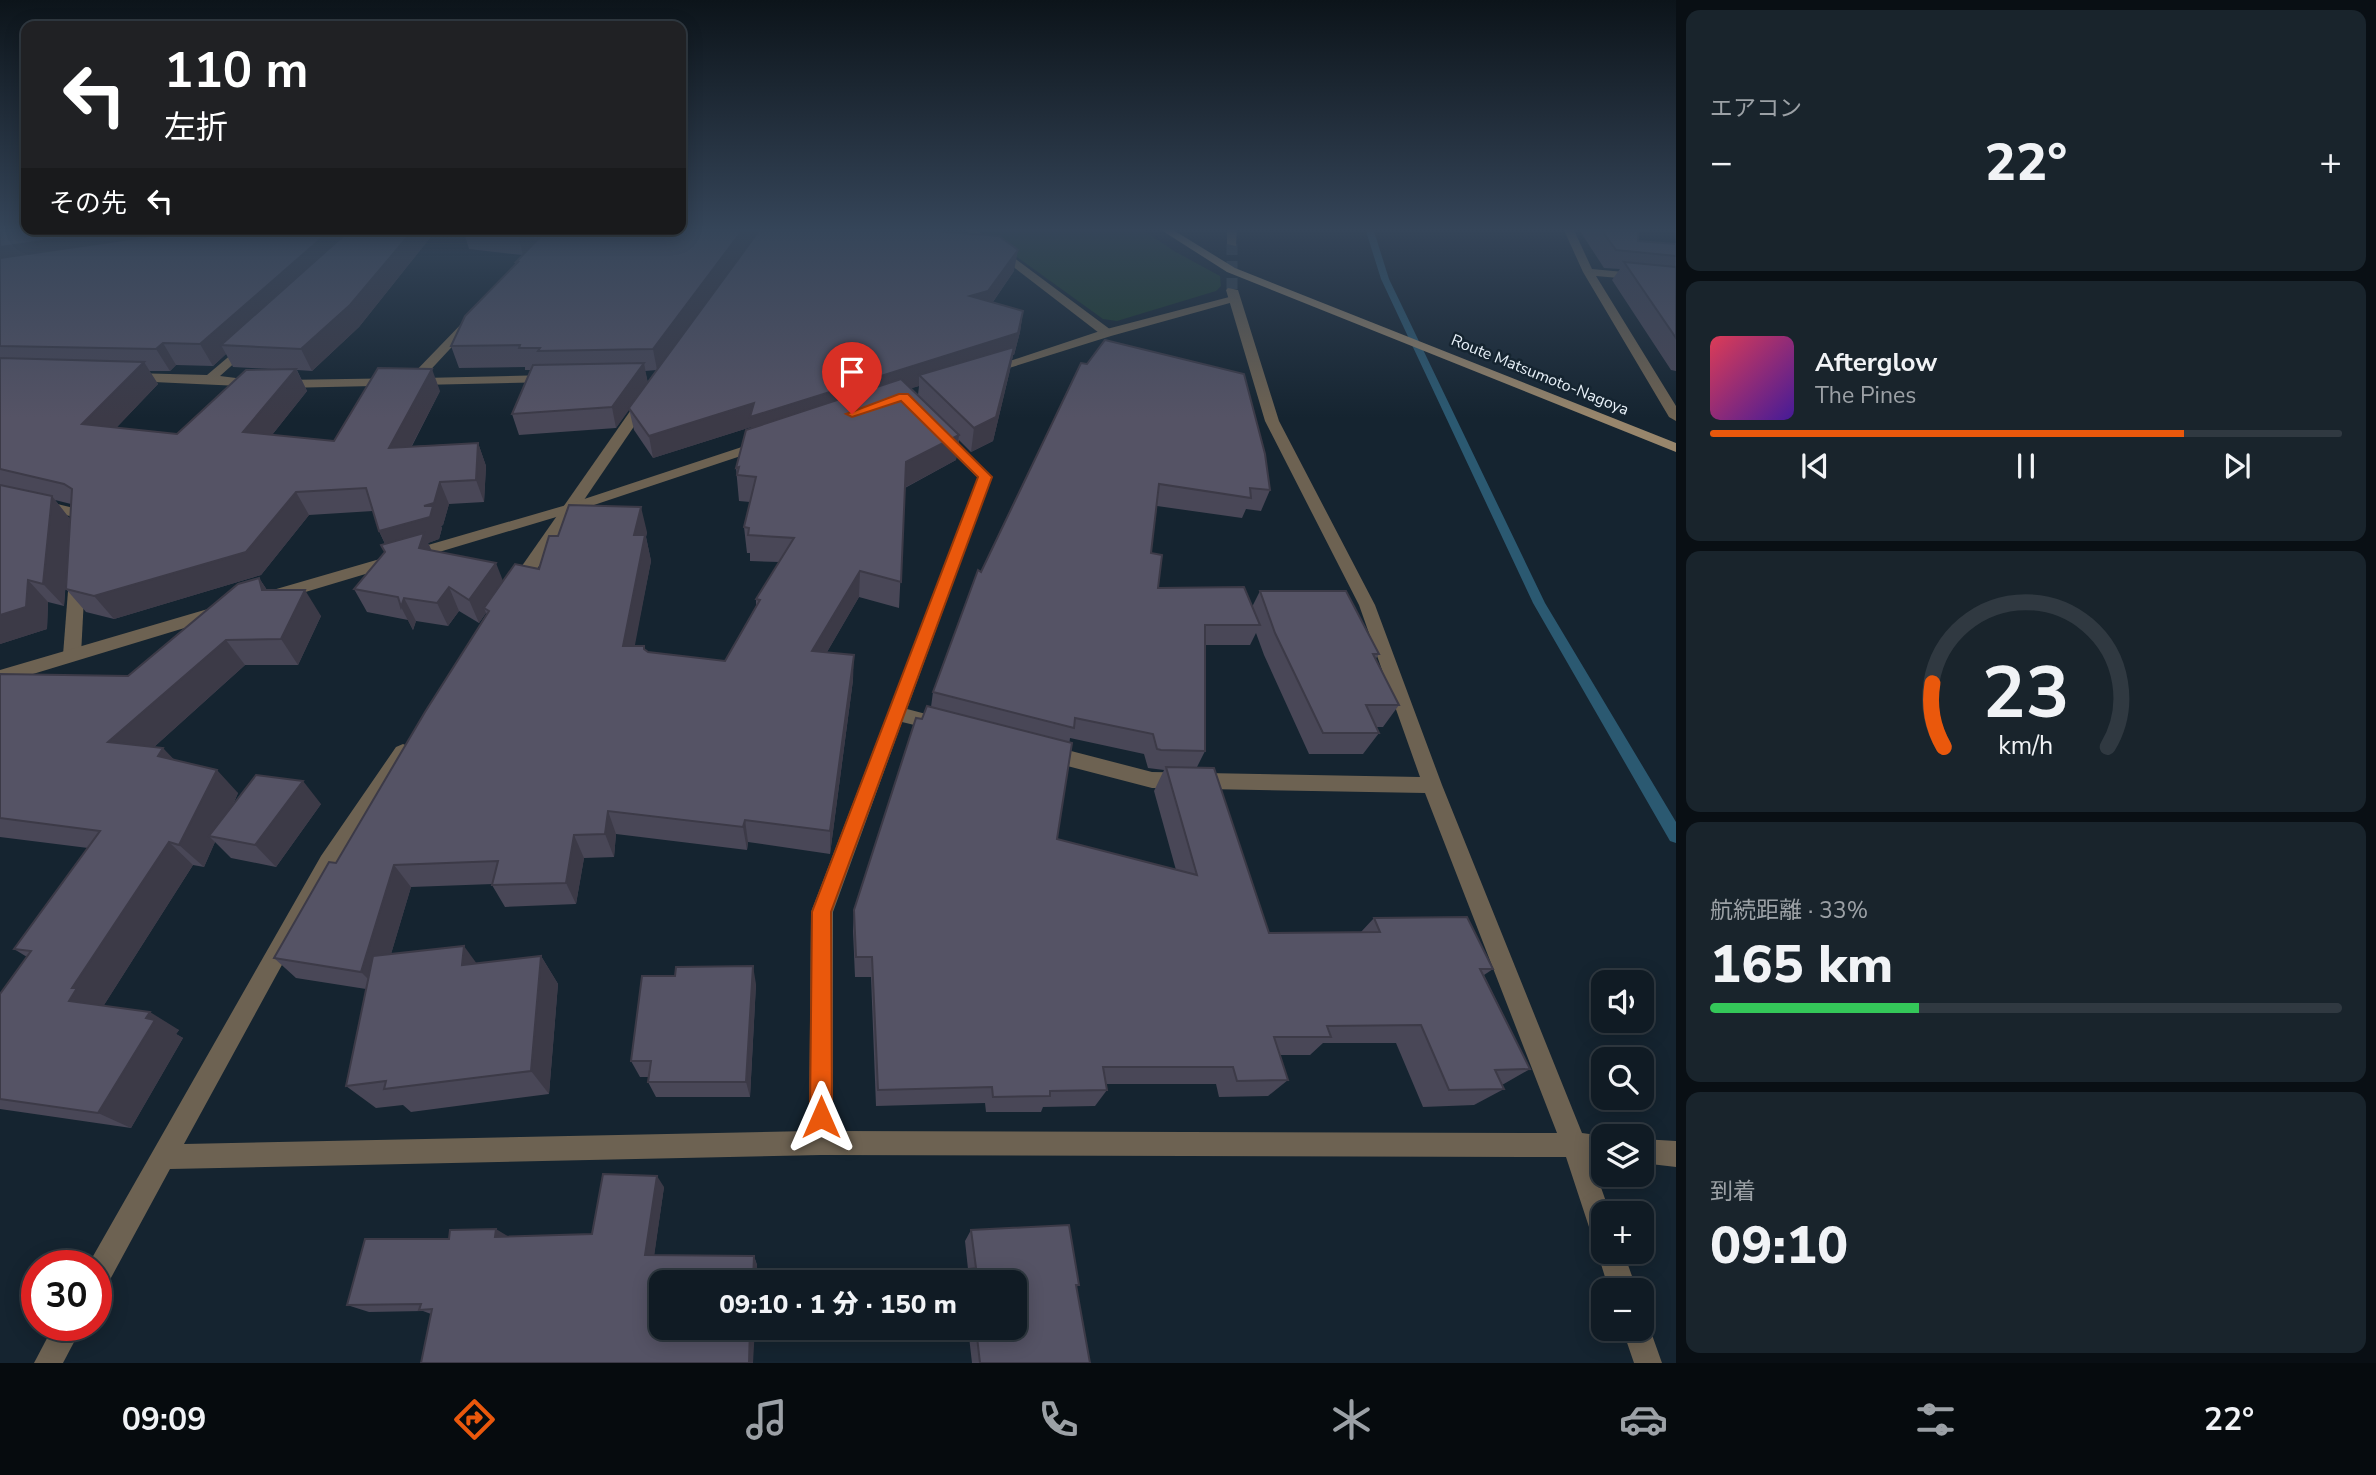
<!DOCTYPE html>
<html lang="ja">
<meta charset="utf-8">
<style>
:root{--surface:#101b24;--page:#19242c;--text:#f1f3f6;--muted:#9ca1a6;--line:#303941;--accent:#ea580c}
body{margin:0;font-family:"Nunito Sans","Noto Sans JP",sans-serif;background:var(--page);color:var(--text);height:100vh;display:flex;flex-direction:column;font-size:26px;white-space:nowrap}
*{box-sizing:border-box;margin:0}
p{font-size:23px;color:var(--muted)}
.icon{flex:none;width:38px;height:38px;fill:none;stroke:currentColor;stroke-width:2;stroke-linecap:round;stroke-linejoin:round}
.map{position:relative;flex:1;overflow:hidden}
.sheet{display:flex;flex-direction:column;gap:10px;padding:10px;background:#090f14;width:700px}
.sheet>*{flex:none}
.hud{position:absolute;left:21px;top:21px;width:665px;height:214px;border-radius:14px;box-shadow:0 4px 18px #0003,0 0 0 2px var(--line);background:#202124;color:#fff;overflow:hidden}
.fabs{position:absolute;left:1591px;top:970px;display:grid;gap:14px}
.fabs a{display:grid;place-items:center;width:63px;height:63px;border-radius:14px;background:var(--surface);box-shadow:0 4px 18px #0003,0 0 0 2px var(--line);font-size:35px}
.speed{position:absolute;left:21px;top:1250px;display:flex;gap:14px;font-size:35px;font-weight:700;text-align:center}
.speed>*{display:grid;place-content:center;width:91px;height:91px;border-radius:50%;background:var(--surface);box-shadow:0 4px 18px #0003,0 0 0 2px var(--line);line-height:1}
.speed .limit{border:10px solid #d22;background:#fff;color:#111}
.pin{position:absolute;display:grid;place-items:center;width:60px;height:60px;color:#fff;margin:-72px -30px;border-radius:50% 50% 50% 0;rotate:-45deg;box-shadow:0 0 7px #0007}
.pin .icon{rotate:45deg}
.me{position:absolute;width:77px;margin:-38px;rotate:0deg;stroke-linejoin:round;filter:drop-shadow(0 0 5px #0008)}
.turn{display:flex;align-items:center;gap:24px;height:147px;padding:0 28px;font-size:32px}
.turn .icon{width:91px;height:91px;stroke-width:2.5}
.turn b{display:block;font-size:49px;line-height:60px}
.then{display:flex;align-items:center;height:66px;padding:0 28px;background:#0003;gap:14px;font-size:26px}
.big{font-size:52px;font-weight:800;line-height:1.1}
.sheet .tile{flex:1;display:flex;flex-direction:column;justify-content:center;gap:10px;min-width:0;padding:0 24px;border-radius:14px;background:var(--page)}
.sheet .dial{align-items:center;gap:0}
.dial svg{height:182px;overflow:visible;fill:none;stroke:var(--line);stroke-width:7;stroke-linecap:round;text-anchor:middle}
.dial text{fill:var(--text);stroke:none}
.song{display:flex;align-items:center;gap:21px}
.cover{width:84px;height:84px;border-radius:10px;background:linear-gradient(135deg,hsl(350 70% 55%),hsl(260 70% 35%))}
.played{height:7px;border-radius:4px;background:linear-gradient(90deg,var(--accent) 75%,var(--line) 75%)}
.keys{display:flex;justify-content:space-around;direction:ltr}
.heat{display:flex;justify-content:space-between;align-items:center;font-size:38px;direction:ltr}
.charge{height:10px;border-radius:5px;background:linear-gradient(90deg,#34c759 33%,var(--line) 0)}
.trip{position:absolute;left:649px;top:1270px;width:378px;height:70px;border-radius:14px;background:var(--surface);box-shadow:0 4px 18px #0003,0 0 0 2px var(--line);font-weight:800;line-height:70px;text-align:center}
.menu{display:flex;height:112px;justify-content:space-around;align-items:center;background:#060b0e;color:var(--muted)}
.menu .icon{width:49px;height:49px}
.menu .selected{color:var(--accent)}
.menu b{font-size:32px;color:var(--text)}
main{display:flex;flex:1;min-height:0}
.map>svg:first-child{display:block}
</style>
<main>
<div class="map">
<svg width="1676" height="1363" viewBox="0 0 1676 1363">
<rect width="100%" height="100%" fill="#152430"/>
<!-- green -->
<path fill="#1d3d2c" d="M977,228H1140L1174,251L1220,276L1221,286L1216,291L1117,321L1103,319Z"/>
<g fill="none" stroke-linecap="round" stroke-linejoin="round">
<!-- stream -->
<path fill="#2b5971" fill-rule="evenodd" d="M1365,228H1373L1389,279L1545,603L1676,822V843L1670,841L1533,603L1381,279Z"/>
<!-- minor-tunnel -->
<path stroke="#34424e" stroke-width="11" stroke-dasharray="11 6" stroke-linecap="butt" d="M1232,244V290"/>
<!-- minor -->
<g fill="#6d6252" fill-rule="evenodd">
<path d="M963,228H974L1111,330V336H1103Z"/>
<path d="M1227,228H1237L1236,246L1227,244Z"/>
<path d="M1563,228H1573L1592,269L1676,277V283L1596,276L1676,406V421L1669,417L1583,272Z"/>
<path d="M1228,288L1238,290L1279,421L1375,605L1442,785L1582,1133L1604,1136L1603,1160L1591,1159L1610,1213H1603V1251H1623L1637,1290H1609L1597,1251L1600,1242L1594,1239L1590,1230L1566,1157L821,1155L170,1169L106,1287L96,1290V1265H88L321,856L396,747L403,744L410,747L412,752L410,757L335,868L184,1144L809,1131L811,912L978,478L937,438V432H947L992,477L907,709L949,720L952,725L949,730L943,732L902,722L833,912V1131L1557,1133L1425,793L1152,788L1048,761L1041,758L1039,753L1041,748L1048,745L1152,772L1420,777L1359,605L1265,421L1226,290Z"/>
<path d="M471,316L475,318V322L423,378L548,375L554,379L552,382L283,388L277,384L283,380L409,378L467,318Z"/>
<path d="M246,342L250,343V349L220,376L260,381V387L132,381L126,377L132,373L207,375Z"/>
<path d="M645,396L652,400L522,591H510L508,587L510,583L640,397Z"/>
<path d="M0,490L86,511L89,525L81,530L76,528L74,517L0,500Z"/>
<path d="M77,573L85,578L81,655L78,660H66L63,655L69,578Z"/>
<path d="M1642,1139L1676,1141V1167L1642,1163Z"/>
<path d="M1642,1316L1646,1318L1662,1363H1634L1622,1328H1642Z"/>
<path d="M54,1325H83L63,1363H34Z"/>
</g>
<!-- tertiary -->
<g fill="#6d6252" fill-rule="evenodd">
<path d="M1233,296L1239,299L1237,301L1111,336L993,373H985L983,370L1103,330Z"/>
<path d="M763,440L768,441V447L573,512L272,602L264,596L266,592L563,506Z"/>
<path d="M218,606L226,612L224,616L0,684V670Z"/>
</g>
<!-- secondary -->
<path fill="#98866c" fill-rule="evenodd" d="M1158,228H1170L1235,268L1676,443V452L1227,272Z"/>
</g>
<!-- wall -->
<g fill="#494757" fill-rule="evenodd">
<path d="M0,228L26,229H437L359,327L312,371L297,370L307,391L272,435L334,441L440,391L412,446L478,443L486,466L484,502L449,504L443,525L441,526L442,528L439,539L428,543L432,551L503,581L647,532L646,537L651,561L634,646H644L645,650L648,652L725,661L756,606V599L779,562L750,561V553H747L744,527L750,502L739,501L736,468L751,427L653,458L634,430L629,409L616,428L519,435L512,414L531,370H525V367L459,368L451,346L522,255L469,249L463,229L540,231L681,229L657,370L645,371L648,383L1014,271L993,302L1023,311L1020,332L1014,355H1013L1010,370L993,441L971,452L959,440L956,460L905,488L899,608L859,597L827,652L853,680L830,854L748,842L747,850L616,834L614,857L584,858L576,904L505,907L492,885L493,884L411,887L391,954L477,963L541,956L558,984L549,1094L411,1112L403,1105L376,1108L346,1086L366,989L296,978L274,958L336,863L487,614L486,613L479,623L459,611L448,626L416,621L413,630L408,620L367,612L354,589L385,552V544L379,531L373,511L309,515L261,575L114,619L86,612L66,589L69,542L64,606L48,602L47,629L0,644ZM226,354L233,367L272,369L177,434L116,428L158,384L149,371H170L176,365L213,366ZM919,386L918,395L911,388ZM55,500L71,504L70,519Z"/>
<path d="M1578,228H1676L1638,231V241L1676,244V371L1671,370L1612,280L1620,269L1604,268Z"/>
<path d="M1081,363L1270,490L1261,511L1246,509L1242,518L1157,506L1151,553L1158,588L1252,607L1260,591L1379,654L1375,660L1399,705L1383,727H1376L1379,733L1363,754H1309L1264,655L1256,633L1250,645H1205V751L1197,767L1269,933H1360L1374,918L1493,969L1484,975L1530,1069L1502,1085L1504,1089L1474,1105L1423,1107L1396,1043H1323L1310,1055H1280L1288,1080L1268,1096L1219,1097L1216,1084H1106L1107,1090L1095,1106L1043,1107L1041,1112H986L985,1103L876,1106L871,977H855L853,931L854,910L922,719L931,707L933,692L981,572ZM1070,738L1144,754L1148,768L1164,770L1154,791L1176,870L1057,839Z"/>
<path d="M259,578L267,590L321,616L298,665H245L154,747L175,760L238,793L233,805L321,804L276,867L231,858L215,842L204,867L193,865L104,1005L179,1030L176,1034L183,1038L131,1128L0,1109V994L27,957L14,949L88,848L0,837V674L128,676Z"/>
<path d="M756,984L750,1097H656L648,1082L649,1077H640L631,1061Z"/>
<path d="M664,1187L654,1255L754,1256L757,1265L431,1314L423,1311L369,1312L347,1305L449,1239L592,1234Z"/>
<path d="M971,1230L1079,1285L1076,1287L1090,1363H972L968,1328H1015V1283H963L962,1278L968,1269L965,1241Z"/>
</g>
<!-- shaded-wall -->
<g fill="#3c3a47">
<path d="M744,228H760L657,370L653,349Z"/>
<path d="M129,229H285L0,270V247Z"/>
<path d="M332,229H363L221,345L226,354L213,366L200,344Z"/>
<path d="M414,229H437L359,327L312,371L301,349Z"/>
<path d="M523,229H539L541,236H534L536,242L523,255L518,235Z"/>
<path d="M1018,250L1014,271L985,313L970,296Z"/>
<path d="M1023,311L1020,332L1014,355H1013L1010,370L993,441L971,452L974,428L919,375V386L752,439L751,427L653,458L649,436Z"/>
<path d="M163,343L176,365L170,371L156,349Z"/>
<path d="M144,362L158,384L98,447L82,424Z"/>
<path d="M644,363L648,384L616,428L612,407Z"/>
<path d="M296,369L307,391L256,455L243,432Z"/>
<path d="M432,369L440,391L399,470L389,448Z"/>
<path d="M959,435L956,460L904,488L906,462Z"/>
<path d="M478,443L486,466L484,502L476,480Z"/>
<path d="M440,482L449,504L443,525L441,526L442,528L439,539L428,543L434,556L390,554L379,531L424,506Z"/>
<path d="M296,492L309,515L261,575L114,619L94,596Z"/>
<path d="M52,496L70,519L64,606L43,584Z"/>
<path d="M641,507L647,532L646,537L651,561L630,671L623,646L634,535Z"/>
<path d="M496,563L505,586L484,608L486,613L479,623L469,600Z"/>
<path d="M860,571L859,597L813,676L812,651Z"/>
<path d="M259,578L276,604L262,590Z"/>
<path d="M28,580L48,602L47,629L0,644V615Z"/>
<path d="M449,587L459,611L448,626L437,603Z"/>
<path d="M305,590L321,616L298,665L281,639Z"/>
<path d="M404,598L416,621L413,630L401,607Z"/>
<path d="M226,640L245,665L133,766L108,742Z"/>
<path d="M854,655L853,680L830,854V831Z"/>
<path d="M163,748L186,772L158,756Z"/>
<path d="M217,770L238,793L218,837L209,836L215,842L204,867L179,845Z"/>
<path d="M303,781L321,804L276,867L255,845Z"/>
<path d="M608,811L616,834L614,857L605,834Z"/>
<path d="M745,820L748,842L747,850L743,827Z"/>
<path d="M574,835L584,858L576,904L566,883Z"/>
<path d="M169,842L193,865L104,1005L108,1007L69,1001L72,988Z"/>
<path d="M394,865L411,887L380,991L361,972Z"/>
<path d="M464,946L485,975L462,965Z"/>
<path d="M541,956L558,984L549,1094L531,1071Z"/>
<path d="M753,966L756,984L750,1097L746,1082Z"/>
<path d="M150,1012L179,1030L176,1034L183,1038L131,1128L98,1113L146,1018Z"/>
<path d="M657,1176L664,1187L653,1264L645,1255Z"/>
<path d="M496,1229L511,1238L495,1237Z"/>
<path d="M754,1256L757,1265V1283H753Z"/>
<path d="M750,1328H755L753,1363H749Z"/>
</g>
<!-- building -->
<g fill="#555365" stroke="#3c3a47" stroke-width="2">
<path d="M0,228H26V229H129L0,247Z"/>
<path d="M681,228H744L653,349L538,351L540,348H519L520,345L451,346L465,316L518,262H516L540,237L534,236L541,229H681Z"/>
<path d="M761,228H896L999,236L1018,250L988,291L970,296L1023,311L1018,333L750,417L754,403L649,436L629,408Z"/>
<path d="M1600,228H1638V241L1676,244V256L1616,250Z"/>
<path d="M200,229H332L200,344L163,343L156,349L0,346V258Z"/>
<path d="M351,229H414L350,305L301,349L221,345Z"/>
<path d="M467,229H523L518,235Z"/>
<path d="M1624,262L1676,267V338Z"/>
<path d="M1105,340L1244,374L1265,454L1270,490L1250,488L1251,498L1159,484L1151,553L1162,555L1158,588L1244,587L1260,625H1205V751L1161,750L1157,749L1153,734L1075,718L1074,728L933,692L978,570L981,572L1081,363L1087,364Z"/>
<path d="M1014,347L996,417L974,428L919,375Z"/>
<path d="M0,358L144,362L82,424L177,434L246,370L296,369L243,432L334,441L378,368L432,369L389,448L478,443L476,480L440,482L434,503L424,506H433L430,517L379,531L366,488L296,492L246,552L94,596L66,589L72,489L64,484L0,469Z"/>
<path d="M644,363L612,407L512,414L533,365Z"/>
<path d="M901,379L959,435L906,462L901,582L860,571L812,651L854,655L830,831L745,820L743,827L608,811L605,834L574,835L566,883L492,885L498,861L394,865L361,972L274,958L329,862L336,863L425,712L489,611L484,608L515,564L539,569L549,536H558L569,505L641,507L634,535H645L623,646H644V649L648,652L725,661L760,600L756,599L794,538L748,535L749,528L744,527L756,477L737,475L739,467L736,468L746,430Z"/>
<path d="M0,485L52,496L43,584L28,580L26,607L0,615Z"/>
<path d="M424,533L419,548L496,563L469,600L449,587L437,603L404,598L401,607L398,597L354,589L385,552L381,545Z"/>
<path d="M259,578L262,590H305L281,639L226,640L108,742L163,748L158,756L217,770L179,845L169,842L72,988H77L69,1001L150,1012L146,1018L155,1020L98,1113L0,1099V994L31,951L14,949L100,831L0,818V674L128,676L238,584Z"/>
<path d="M1260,591H1346L1379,654H1373L1399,705H1366L1379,733H1323L1275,633Z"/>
<path d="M927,706L1072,743L1057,839L1197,875L1166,767L1214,768L1269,933L1380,932L1374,918L1467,917L1493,969H1480L1530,1069L1495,1070L1504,1089L1449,1090L1421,1025L1327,1026L1331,1037H1274L1288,1080L1237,1081L1233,1067H1103L1107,1090L1050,1091V1096L993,1097L992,1087L878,1090L872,957H856L854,910L916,718L922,719Z"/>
<path d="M256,775L303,781L255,845L209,836Z"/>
<path d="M464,946L462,965L541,956L531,1071L384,1089L386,1081L346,1086L373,956Z"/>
<path d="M753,966L746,1082H648L651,1061H631L642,976H675L676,967Z"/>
<path d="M603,1174L657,1176L645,1255L754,1256L753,1283H662V1328H750L749,1363H421L432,1309L419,1310L421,1304L347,1305L365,1239H449L450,1230L496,1229L495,1237L592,1234Z"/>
<path d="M1069,1225L1079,1285H1076L1090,1363H980L976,1328H1015V1283H970L968,1269L976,1268L971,1230Z"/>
</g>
<!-- sky -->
<linearGradient id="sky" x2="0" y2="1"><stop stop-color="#0c141a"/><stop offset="0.55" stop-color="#354559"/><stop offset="1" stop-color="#354559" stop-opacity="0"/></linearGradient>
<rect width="1676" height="418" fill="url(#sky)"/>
<!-- route -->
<path fill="#ea580c" stroke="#983908" stroke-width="2" d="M899,394H908L992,477L831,912L832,1117L829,1125L821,1128L813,1125L810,1117L812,912L978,477L901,401L852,417L846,414Z"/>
<g text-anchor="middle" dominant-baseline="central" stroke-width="5" stroke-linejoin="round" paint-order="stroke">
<!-- far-street labels -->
<g font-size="16" fill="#e6eff7" stroke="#152430">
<text transform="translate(1540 375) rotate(22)">Route Matsumoto-Nagoya</text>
</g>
</g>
</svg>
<div class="fabs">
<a><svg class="icon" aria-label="sound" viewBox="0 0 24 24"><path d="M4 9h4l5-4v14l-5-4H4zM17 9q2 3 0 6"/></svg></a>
<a><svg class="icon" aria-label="search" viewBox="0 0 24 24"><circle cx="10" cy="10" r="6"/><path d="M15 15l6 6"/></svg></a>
<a><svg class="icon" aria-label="layers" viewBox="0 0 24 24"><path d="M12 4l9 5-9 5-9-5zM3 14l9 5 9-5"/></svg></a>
<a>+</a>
<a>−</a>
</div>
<div class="speed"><div class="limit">30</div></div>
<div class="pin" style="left:852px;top:414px;background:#d93025"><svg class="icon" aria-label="arrive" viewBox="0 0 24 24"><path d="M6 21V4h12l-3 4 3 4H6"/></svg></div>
<svg class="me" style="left:821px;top:1117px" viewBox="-20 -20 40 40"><path d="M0-17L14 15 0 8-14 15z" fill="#ea580c" stroke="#fff" stroke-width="4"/></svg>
<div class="trip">09:10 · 1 分 · 150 m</div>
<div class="hud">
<div class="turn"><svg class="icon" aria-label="left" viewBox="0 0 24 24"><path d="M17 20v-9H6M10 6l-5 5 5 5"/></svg><div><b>110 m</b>左折</div></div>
<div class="then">その先<svg class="icon" aria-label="left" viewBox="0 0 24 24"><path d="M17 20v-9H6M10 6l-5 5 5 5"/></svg></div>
</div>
</div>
<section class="sheet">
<div class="tile"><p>エアコン</p>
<div class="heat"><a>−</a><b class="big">22°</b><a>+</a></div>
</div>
<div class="tile">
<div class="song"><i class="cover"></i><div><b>Afterglow</b><p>The Pines</p></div></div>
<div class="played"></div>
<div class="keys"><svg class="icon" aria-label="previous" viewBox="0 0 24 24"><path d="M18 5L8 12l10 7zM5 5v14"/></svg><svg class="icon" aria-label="pause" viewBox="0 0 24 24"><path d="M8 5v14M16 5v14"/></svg><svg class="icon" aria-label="next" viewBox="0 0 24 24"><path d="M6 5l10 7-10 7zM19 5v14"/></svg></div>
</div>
<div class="tile dial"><svg viewBox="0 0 100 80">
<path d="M14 69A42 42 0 1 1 86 69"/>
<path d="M14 69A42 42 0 0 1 9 41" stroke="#ea580c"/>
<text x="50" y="56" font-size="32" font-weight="700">23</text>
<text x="50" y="72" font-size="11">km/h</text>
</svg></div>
<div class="tile"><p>航続距離 · 33%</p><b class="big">165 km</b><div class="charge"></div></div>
<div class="tile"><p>到着</p><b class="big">09:10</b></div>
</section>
</main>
<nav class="menu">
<b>09:09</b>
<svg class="icon selected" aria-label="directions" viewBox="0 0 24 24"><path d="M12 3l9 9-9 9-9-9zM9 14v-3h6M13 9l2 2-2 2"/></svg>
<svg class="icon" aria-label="music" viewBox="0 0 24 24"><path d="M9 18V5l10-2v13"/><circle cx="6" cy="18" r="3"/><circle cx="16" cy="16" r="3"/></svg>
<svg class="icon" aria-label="phone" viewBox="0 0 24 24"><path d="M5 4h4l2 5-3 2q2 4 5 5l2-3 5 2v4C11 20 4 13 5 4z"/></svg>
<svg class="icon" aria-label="climate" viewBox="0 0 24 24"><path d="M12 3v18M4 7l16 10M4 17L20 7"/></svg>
<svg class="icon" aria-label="car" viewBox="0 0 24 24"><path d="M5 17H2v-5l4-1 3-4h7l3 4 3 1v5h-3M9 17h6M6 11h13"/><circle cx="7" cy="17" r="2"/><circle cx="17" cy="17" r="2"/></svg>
<svg class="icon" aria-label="filters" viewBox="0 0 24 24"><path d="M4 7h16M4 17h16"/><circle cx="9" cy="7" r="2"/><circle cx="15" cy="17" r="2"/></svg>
<b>22°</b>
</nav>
